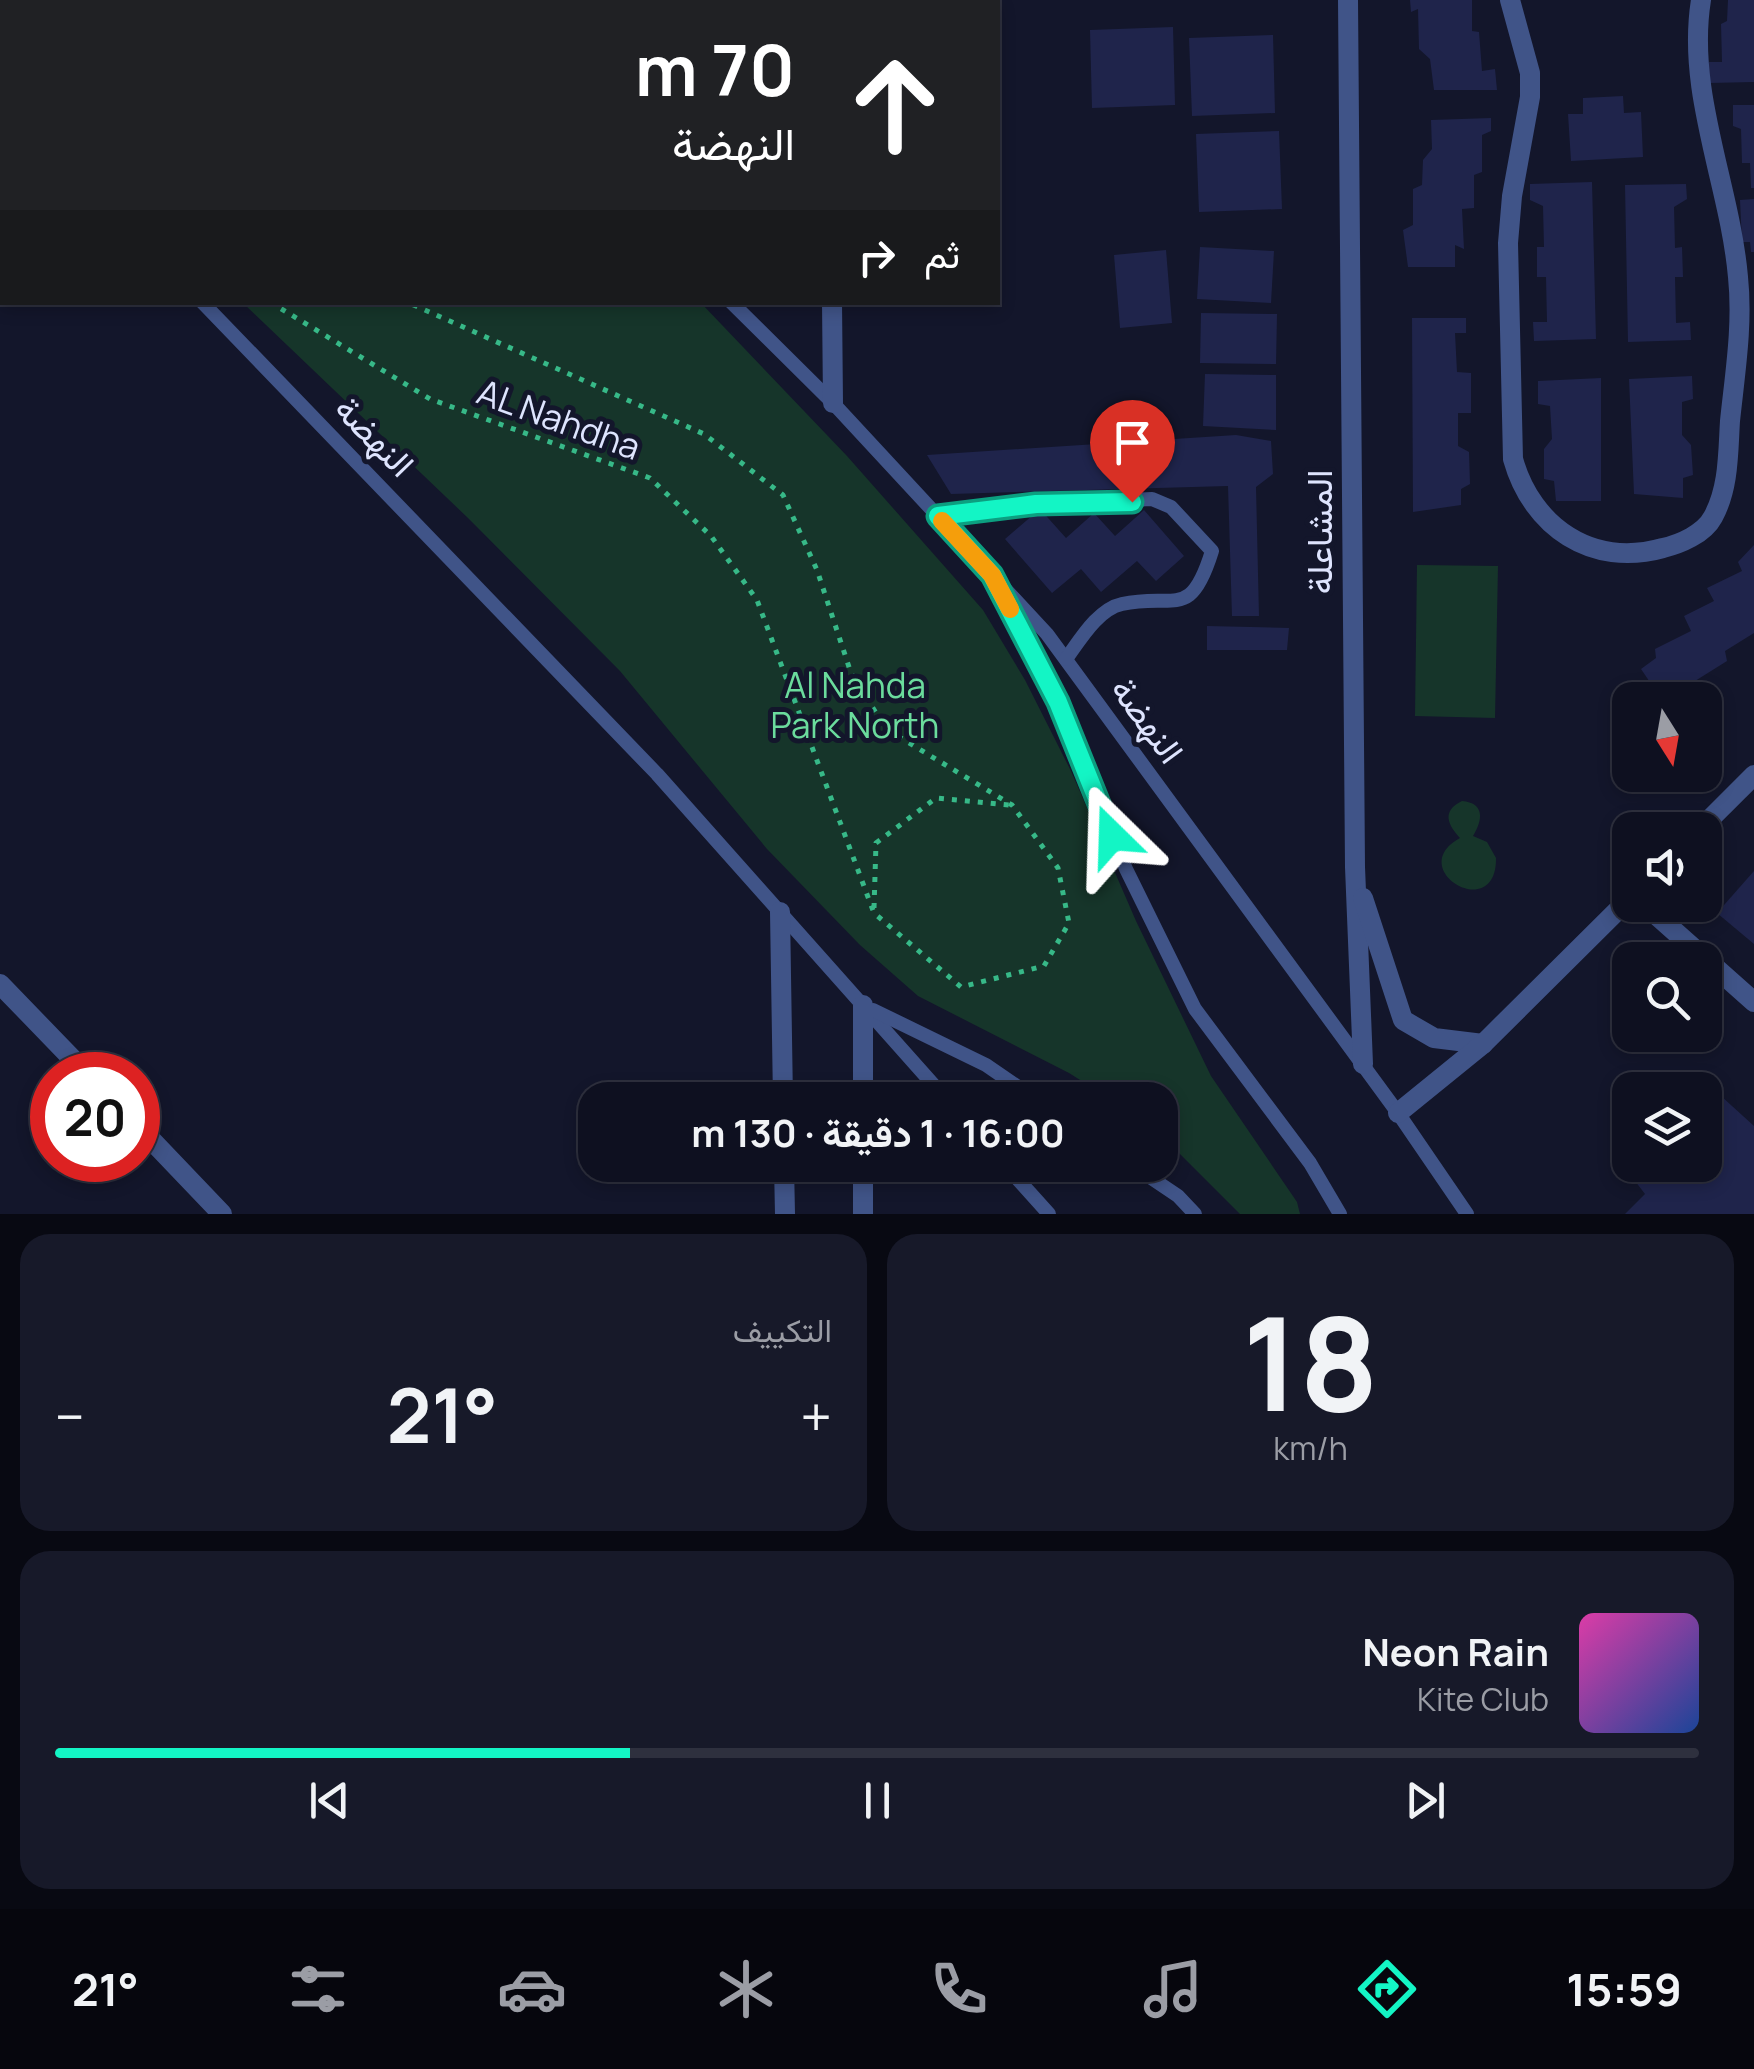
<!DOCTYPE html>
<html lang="ar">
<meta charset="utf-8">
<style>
:root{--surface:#0e1020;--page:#171929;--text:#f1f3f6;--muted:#9b9da5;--line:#2e303e;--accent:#13f5c5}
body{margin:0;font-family:Manrope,Vazirmatn,sans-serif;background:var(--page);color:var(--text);direction:rtl;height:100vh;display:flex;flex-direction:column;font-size:38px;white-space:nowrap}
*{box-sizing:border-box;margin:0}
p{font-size:32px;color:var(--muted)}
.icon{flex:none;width:55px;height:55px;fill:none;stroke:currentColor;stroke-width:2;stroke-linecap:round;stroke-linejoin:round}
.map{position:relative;height:1214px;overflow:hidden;direction:ltr}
.side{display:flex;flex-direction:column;gap:20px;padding:20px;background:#080912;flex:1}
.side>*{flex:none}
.hud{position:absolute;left:0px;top:0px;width:1000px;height:305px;box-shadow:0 5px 15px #0003,0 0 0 2px var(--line);direction:rtl;background:#202124;color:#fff;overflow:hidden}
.needle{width:65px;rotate:169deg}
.tools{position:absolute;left:1612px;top:682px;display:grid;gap:20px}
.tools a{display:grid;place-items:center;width:110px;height:110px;border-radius:20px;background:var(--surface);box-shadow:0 5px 15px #0003,0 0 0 2px var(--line);font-size:50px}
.speed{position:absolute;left:30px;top:1052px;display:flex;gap:20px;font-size:50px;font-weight:700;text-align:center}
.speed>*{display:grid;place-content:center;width:130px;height:130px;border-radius:50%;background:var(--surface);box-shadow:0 5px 15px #0003,0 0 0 2px var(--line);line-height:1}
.speed .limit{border:15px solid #d22;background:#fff;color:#111}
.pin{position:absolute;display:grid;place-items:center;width:85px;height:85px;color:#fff;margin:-102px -42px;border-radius:50% 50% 50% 0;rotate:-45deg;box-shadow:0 0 10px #0007}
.pin .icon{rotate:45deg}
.me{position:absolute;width:110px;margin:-55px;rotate:338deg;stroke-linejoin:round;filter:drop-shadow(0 0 8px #0008)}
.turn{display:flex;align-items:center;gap:35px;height:210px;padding:0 40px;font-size:45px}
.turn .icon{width:130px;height:130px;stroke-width:2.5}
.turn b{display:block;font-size:70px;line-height:85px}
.then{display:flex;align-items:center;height:95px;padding:0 40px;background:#0003;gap:20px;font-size:38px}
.big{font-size:75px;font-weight:700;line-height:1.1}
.side .widget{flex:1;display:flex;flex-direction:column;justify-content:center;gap:15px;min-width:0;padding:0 35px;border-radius:30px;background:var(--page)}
.side .dial{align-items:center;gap:0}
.dial b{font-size:130px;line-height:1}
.song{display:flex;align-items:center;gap:30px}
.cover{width:120px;height:120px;border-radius:15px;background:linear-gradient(135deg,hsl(320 70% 55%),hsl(220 70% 35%))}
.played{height:10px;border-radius:5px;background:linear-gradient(90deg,var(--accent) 35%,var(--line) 35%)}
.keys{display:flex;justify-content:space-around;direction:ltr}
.heat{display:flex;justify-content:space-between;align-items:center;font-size:55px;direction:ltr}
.side .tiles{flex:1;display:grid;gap:20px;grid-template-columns:1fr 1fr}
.widget:last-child{grid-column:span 2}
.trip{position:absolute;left:578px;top:1082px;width:600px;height:100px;border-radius:30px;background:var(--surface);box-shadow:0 5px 15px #0003,0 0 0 2px var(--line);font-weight:700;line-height:100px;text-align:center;direction:rtl}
.dock{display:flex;height:160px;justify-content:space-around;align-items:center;background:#06060d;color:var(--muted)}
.dock .icon{width:70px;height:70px}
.dock .selected{color:var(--accent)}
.dock b{font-size:45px;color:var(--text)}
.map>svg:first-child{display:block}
</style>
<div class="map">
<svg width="1754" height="1214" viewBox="0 0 1754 1214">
<rect width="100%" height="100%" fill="#13162b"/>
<!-- green -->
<g fill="#16352a">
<path d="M0,0H398L401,2H2V67Z"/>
<path d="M243,303H701L847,456L983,610L1025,680L1071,771L1136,921L1211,1076L1297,1202L1300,1214H1240L1160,1134V1100H1112L1069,1073L918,996L860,945L767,849L620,671L468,518Z"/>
<path d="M1417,565L1498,566L1495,718L1415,716Z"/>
<path d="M1462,801C1485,803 1483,820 1473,836L1487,842L1496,858C1497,925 1403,869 1460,838C1448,825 1441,811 1462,801Z"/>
</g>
<!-- building -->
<g fill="#1f244b">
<path d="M1410,0H1472V31L1479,32L1482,71L1495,69L1497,90H1434L1430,59L1419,49L1418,9L1411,12Z"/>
<path d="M1728,0H1754V82L1709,83V62H1722L1721,24L1727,21Z"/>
<path d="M1173,27L1175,105L1092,108L1090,30Z"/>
<path d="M1273,35L1275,113L1192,116L1189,38Z"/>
<path d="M1623,96L1624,113L1641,112L1643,157L1571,161L1568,114H1583V98Z"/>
<path d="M1733,105H1754V188H1751L1750,163H1742L1741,129L1733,126Z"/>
<path d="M1491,118V131L1482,135V172L1474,175V208L1462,209L1464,249L1455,245V267H1408L1403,230L1413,225V189L1422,185L1423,160L1432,149L1431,120Z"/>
<path d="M1279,131L1282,209L1199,212L1196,134Z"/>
<path d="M1592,182L1596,339L1534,341L1533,322H1547L1546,277H1537V247H1544L1543,206L1530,200V184Z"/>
<path d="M1686,184L1687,199L1674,207L1675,248L1682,247L1683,277H1675L1676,323L1690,322L1691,340L1628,342L1625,185Z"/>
<path d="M1754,199V252H1751L1750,242H1742L1740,200Z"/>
<path d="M1200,247L1274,251L1271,303L1197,299Z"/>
<path d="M1166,250L1172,323L1120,328L1114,255Z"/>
<path d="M1201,313L1277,314L1276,364L1200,363Z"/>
<path d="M1412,318H1466V333H1455L1457,372L1471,373V413H1458V446L1469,452L1470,484L1461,489V505L1413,512Z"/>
<path d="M1205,374L1276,375V430L1203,426Z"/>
<path d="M1692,376L1693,399L1682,402V435L1691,445L1693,475L1683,478V498L1634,494L1629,379Z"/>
<path d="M1601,378V501H1556L1554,481L1544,479V449L1552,439L1550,406L1538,404V381Z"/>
<path d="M1236,435L1271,441L1273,474L1256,487L1259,616H1232L1228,486L951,494L927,455Z"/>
<path d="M1040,509L1066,538L1094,513L1115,536L1144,510L1184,556L1156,581L1137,561L1101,592L1081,569L1052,593L1005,539Z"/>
<path d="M1754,545V633L1725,651L1727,661L1695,681L1705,689L1690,700H1662L1641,669L1656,658L1655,649L1691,631L1684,616L1714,601L1707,588L1742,571L1738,562Z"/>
<path d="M1207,626L1289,628L1287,650H1207Z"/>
<path d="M1754,871V944L1717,913Z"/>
<path d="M1710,1086L1754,1126V1214H1625L1645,1194L1632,1177L1642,1165H1705V1093Z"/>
</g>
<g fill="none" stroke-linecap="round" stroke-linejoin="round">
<!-- path -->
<g stroke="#37b988" stroke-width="5" stroke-dasharray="5 8" stroke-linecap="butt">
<path d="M5,0L7,2"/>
<path d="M0,27L2,31"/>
<path d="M270,302L430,399L650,478L711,536L757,600L874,913L961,987L1044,966L1069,923L1058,868L1012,805L886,729L851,673L817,570L783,495L704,434L407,302"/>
<path d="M874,908L876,843L936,798L1009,805"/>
</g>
<!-- service -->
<g stroke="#405488" stroke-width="14">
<path d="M417,0L420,2"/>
<path d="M202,302L657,774L947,1100"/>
<path d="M731,302L833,403L1047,634L1398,1113L1467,1214"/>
<path d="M938,516L1036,504L1152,499L1171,507L1212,551C1190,622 1175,592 1122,604C1098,609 1080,640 1066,659"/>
<path d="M1002,594L1059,702L1126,869L1195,1009L1310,1163L1340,1214"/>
<path d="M873,1010L986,1065L1037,1100"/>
<path d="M1005,1165L1049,1214"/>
<path d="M1132,1165L1178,1196L1195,1214"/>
</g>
<!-- minor -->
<g stroke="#405488" stroke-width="20">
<path d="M1348,0L1355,867L1363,1064"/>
<path d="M1510,0L1530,73V97L1512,196L1508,243L1513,459C1532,527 1592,568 1663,548C1680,544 1704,534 1713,517C1729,488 1728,453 1730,421C1735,373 1743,325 1738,277C1730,185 1686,93 1701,0"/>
<path d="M1699,830L1754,775"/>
<path d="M1363,898L1403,1020L1434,1038L1483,1044"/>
<path d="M1645,905L1754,1002"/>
<path d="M780,912L783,1100"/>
<path d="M0,984L88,1075"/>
<path d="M863,1005V1100"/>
<path d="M1398,1113L1483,1044L1630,898"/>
<path d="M138,1126L222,1214"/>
<path d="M784,1165L785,1214"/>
<path d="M863,1165V1214"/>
</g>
<!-- tertiary -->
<g stroke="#405488" stroke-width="20">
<path d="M731,0V2"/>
<path d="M831,0V2"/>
<path d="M0,113L2,110"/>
<path d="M832,302L833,403"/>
</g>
</g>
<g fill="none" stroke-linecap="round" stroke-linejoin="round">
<defs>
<path id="route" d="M1112,836L1058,702L992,575L938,516L1036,504L1132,502"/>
</defs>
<!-- route casing -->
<use href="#route" stroke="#0c9f80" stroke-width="25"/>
<!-- route -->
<use href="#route" stroke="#13f5c5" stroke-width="18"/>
<!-- slow -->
<path stroke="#f59e0b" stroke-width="18" d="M942,521L992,575L1010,609"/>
</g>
<g text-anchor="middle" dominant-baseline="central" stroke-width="10" stroke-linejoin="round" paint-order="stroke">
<!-- street labels -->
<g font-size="35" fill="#dee4fe" stroke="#13162b">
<text transform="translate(559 419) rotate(20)">AL Nahdha</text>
<text transform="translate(375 436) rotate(46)">النهضة</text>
<text transform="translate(1319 532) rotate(-90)">المشاعلة</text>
<text transform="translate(1148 720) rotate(54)">النهضة</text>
</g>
<!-- park labels -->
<g font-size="35" fill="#6bdc9d" stroke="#13162b">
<text x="855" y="685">Al Nahda<tspan x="855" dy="40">Park North</tspan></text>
</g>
</g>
</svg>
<div class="tools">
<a><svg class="needle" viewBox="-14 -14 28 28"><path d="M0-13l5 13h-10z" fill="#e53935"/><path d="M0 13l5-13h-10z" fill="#9b9da5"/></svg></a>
<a><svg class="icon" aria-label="sound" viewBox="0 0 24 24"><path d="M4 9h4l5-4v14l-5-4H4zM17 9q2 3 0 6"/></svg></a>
<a><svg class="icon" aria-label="search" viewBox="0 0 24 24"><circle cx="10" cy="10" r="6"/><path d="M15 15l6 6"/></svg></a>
<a><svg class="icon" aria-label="layers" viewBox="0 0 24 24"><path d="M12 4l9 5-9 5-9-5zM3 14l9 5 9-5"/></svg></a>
</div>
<div class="speed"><div class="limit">20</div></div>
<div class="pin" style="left:1132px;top:502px;background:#d93025"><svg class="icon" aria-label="arrive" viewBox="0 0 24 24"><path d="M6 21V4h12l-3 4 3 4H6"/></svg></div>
<svg class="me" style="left:1112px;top:836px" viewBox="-20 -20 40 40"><path d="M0-17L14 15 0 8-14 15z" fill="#13f5c5" stroke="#fff" stroke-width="4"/></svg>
<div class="trip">16:00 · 1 دقيقة · 130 m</div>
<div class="hud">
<div class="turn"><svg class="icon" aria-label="ahead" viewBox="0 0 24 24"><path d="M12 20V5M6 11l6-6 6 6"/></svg><div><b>70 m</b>النهضة</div></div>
<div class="then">ثم<svg class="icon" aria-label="right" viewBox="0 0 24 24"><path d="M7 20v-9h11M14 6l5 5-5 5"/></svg></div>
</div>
</div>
<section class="side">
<div class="tiles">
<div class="widget dial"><b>18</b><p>km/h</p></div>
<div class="widget"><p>التكييف</p>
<div class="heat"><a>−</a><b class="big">21°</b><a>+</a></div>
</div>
<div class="widget">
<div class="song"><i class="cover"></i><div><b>Neon Rain</b><p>Kite Club</p></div></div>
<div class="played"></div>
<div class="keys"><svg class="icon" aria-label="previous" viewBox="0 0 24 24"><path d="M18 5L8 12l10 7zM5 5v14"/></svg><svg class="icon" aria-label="pause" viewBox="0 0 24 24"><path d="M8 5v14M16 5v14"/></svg><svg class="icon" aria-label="next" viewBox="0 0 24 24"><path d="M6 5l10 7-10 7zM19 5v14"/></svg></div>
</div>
</div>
</section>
<nav class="dock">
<b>15:59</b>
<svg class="icon selected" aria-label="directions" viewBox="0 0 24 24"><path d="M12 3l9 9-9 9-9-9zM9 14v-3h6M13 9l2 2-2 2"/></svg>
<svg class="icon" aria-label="music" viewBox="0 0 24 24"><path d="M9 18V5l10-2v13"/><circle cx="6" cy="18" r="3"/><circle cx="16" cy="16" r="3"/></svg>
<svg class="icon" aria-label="phone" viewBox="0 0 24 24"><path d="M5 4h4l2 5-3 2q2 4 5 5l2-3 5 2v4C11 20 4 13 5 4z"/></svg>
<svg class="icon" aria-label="climate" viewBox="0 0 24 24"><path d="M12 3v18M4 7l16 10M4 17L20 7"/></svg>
<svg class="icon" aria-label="car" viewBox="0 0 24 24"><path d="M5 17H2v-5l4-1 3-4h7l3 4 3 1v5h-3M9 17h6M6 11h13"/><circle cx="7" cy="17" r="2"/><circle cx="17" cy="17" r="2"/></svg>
<svg class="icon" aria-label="filters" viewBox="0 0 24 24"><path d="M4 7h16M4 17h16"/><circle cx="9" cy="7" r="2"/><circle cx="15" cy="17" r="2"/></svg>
<b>21°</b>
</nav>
